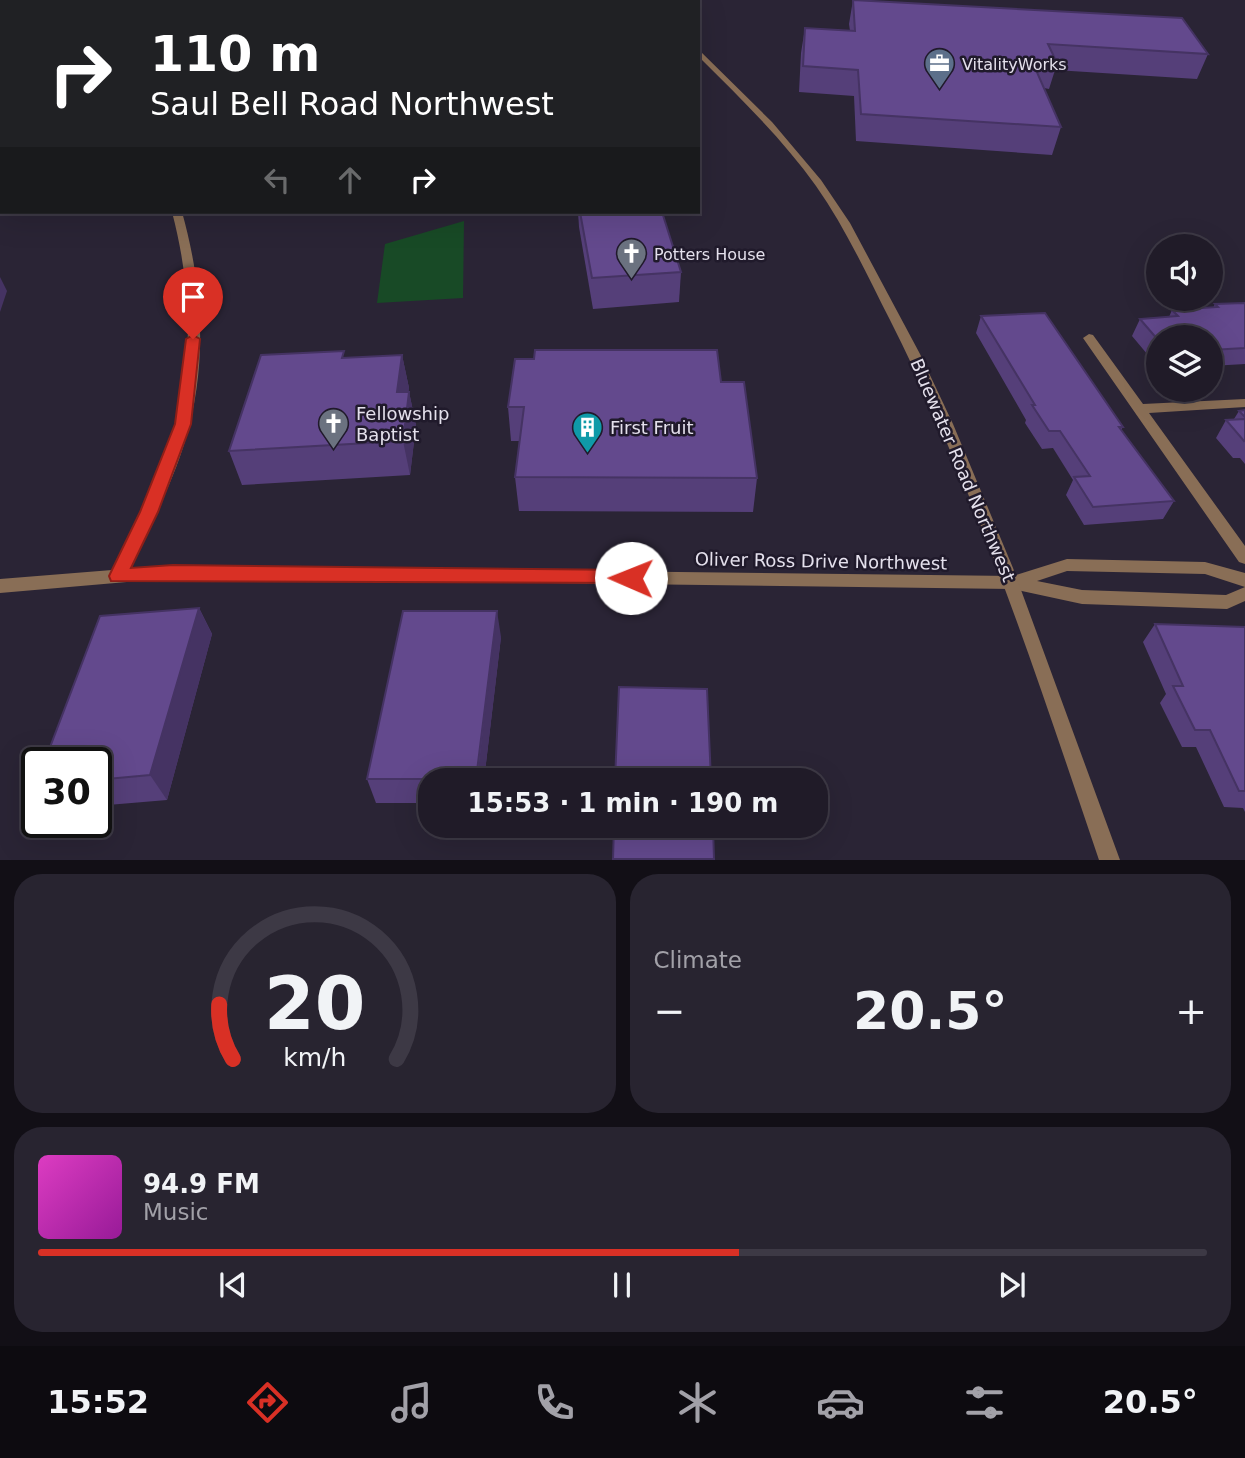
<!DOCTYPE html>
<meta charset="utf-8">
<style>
:root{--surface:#201b28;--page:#282430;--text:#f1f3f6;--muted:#a2a1a8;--line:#3d3945;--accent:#d93025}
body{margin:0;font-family:"DejaVu Sans",sans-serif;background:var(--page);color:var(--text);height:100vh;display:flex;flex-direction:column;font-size:26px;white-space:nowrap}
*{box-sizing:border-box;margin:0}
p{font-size:23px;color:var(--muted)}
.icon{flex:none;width:38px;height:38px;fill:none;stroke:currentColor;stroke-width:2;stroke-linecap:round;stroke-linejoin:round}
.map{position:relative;height:860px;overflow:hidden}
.side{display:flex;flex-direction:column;gap:14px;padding:14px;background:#120f16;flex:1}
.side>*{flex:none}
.top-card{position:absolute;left:0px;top:0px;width:700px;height:214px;box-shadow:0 7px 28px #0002,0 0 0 2px var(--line);background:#202124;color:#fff;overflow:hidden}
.tools{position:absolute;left:1146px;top:234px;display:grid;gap:14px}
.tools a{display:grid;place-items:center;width:77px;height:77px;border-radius:50%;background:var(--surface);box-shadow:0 7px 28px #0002,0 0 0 2px var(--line);font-size:35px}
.speed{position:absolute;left:21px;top:747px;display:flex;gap:14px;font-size:35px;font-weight:700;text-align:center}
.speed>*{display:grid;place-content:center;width:91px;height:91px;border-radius:50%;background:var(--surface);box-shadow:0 7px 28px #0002,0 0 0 2px var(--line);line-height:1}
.speed .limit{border:4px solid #111;border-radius:10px;background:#fff;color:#111}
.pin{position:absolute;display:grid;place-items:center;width:60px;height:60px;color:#fff;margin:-72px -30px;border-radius:50% 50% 50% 0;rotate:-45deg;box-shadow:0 0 7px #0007}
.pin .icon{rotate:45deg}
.me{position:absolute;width:77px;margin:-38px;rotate:271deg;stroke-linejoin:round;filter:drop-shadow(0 0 5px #0008)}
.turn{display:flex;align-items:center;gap:24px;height:147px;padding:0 35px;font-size:32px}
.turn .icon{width:91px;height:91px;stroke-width:2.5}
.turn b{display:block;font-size:49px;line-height:60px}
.lanes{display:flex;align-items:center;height:66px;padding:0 35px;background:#0003;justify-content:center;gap:35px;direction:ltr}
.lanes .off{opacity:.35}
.big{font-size:52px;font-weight:700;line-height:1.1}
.side .card{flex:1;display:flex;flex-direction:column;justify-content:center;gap:10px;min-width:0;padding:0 24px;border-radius:28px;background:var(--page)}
.side .dial{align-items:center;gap:0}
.dial svg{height:182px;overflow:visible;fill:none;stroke:var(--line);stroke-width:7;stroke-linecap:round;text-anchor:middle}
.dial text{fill:var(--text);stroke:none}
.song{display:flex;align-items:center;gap:21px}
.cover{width:84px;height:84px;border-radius:10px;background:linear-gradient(135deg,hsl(310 70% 55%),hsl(300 70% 35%))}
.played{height:7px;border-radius:4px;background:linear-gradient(90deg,var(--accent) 60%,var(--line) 60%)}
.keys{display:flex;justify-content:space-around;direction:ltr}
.heat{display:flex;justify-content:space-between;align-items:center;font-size:38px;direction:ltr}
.side .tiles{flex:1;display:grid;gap:14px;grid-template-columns:1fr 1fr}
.card:last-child{grid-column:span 2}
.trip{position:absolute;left:418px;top:768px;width:410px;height:70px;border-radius:28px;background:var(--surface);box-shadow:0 7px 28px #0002,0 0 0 2px var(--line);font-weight:700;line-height:70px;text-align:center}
.tab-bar{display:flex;height:112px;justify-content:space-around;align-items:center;background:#0d0b10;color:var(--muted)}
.tab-bar .icon{width:49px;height:49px}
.tab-bar .active{color:var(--accent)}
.tab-bar b{font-size:32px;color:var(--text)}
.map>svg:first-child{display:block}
</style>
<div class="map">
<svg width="1245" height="860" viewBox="0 0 1245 860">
<rect width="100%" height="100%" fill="#2a2435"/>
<!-- green -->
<path fill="#184a26" d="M464,221L463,298L377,303L385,244Z"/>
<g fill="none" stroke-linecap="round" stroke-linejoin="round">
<!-- minor -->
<g fill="#896e56" fill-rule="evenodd">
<path d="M0,0H6L0,3Z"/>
<path d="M172,212H182C203,287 208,365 185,441C172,485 149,527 129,569L173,566L1013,576L1067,559L1205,562L1245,573V587L1205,574L1067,571L1037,581L1082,590L1226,595L1245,587V601L1227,609L1082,604L1012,589L173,578L0,593V579L112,570C133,529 155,488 170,444C195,369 192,288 172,212Z"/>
<path d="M1089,334L1093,335L1143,404L1245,399V407L1149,413L1245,546V564L1239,562L1083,338Z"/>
</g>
<!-- tertiary -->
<path fill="#896e56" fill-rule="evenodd" d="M698,49L772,122L821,180L850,223L920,354L953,424L1013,568L1120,860H1099C1037,677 977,493 890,320C867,275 845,227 816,186C782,138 739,97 698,56Z"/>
<!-- primary -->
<g fill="#ecb581" fill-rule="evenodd">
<path d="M545,0H561L543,2Z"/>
<path d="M633,0H649L631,2Z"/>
<path d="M0,111H2L0,118Z"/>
<rect x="0" y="134" width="2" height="6"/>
</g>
</g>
<!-- wall -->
<g fill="#553f79">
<path d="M853,0L1208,54L1197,79L1055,70L1049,89L1044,88L1061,127L1052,155L856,141L854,96L799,92L801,53L805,28L850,31L849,24Z"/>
<path d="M578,212H662L681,272L679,302L593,309L579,227Z"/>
<path d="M1245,303V364L1211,366V338H1158V367L1132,336L1140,319L1169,317L1172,310L1213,308L1215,304Z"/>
<path d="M981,316L1123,427L1121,430L1174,501L1163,519L1084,525L1066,495L1073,480L1053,448L1042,449L1025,423L1026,420L976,333Z"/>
<path d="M402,355L409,388L408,392H409L416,425L410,475L242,485L229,451L345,358Z"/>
<path d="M721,382L757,478L753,512L519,511L515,477L520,441H511L508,407Z"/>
<path d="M1245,410V464L1240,458H1233L1216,438L1226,420L1234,419L1239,411Z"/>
<path d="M199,608L212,634L167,800L96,806V763Z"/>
<path d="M1155,624L1245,627V812L1243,808L1224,807L1196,747H1182L1160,703L1166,694L1143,642Z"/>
<path d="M501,637L484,780H430V803H376L367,779Z"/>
</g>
<!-- shaded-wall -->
<g fill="#453363">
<path d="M0,277L7,291L0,312Z"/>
<path d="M402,355L409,388L404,425L397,392Z"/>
<path d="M409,392L416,425L410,475L403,441Z"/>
<path d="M199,608L212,634L167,800L150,775Z"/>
<path d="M497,611L501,637L484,780H477Z"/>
</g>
<!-- building -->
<g fill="#63498d" stroke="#453363" stroke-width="2">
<path d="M853,0L1182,18L1208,54L1048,44L1057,63L1032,61L1061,127L861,114L858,70L803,66L805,28L855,31Z"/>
<path d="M580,212H662L681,272L592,278Z"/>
<path d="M1245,303V348L1211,350V338H1158V340L1140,319L1178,316L1172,310L1218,307L1215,304Z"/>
<path d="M1045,313L1123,427H1119L1174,501L1093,507L1074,477L1090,476L1060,431H1049L1032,405H1035L981,316Z"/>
<path d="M535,350H717L721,382H744L757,478L515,477L524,407H508L515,359H534Z"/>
<path d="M344,351L342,358L402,355L397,392H409L403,441L229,451L261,355Z"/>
<path d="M1245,410V417L1239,411Z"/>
<path d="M1245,419V440L1244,441L1226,420Z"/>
<path d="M199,608L150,775L96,780V763H44L100,616Z"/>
<path d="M403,611H497L476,779H367Z"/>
<path d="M1155,624L1245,627V791H1239L1210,730H1195L1173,686H1183Z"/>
<path d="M619,687L707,689L711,780H615Z"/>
<path d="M614,826H713L714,859H613Z"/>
</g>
<!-- route -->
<path fill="#d93025" stroke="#8d1f18" stroke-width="2" d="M193,335L200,339L191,424L158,512L131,568L173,565L631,570L640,578L638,583L111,581L109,576L140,512L175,424L186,339Z"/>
<!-- icons -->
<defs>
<symbol id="office-pin" viewBox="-11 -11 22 30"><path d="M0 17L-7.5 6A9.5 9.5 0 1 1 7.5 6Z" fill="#5c6f8a" stroke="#201a2b"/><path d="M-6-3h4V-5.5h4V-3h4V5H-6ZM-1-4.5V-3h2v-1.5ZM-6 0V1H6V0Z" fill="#fff"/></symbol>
<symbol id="church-pin" viewBox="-11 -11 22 30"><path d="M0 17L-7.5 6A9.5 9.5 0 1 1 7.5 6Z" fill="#6b7280" stroke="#201a2b"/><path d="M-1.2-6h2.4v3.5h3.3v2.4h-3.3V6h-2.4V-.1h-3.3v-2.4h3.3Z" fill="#fff"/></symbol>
<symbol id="building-pin" viewBox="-11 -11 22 30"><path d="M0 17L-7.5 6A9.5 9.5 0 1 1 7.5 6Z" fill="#0f9aa8" stroke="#201a2b"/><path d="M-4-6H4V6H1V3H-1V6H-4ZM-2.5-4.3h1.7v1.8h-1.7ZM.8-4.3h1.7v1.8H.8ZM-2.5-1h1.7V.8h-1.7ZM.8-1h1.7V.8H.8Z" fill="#fff"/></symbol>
</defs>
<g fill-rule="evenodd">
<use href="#office-pin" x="922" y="46" width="35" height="47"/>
<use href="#church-pin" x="614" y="236" width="35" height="47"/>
<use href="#church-pin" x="316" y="406" width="35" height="47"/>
<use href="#building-pin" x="570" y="410" width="35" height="47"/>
</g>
<g text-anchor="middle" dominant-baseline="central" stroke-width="5" stroke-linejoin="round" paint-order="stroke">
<!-- far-poi labels -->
<g font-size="16" fill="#e4e0ec" stroke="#201a2b" text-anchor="start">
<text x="962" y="64">VitalityWorks</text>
<text x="654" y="254">Potters House</text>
</g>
<!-- poi labels -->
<g font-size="18" fill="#e4e0ec" stroke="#201a2b" text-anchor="start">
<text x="356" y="413">Fellowship<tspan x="356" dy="21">Baptist</tspan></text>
<text x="610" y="427">First Fruit</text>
</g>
<!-- street labels -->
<g font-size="18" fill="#e4e0ec" stroke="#201a2b">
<text transform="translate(963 470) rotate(67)">Bluewater Road Northwest</text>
<text transform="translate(821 561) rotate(1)">Oliver Ross Drive Northwest</text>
</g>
</g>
</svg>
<div class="tools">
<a><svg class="icon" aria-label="sound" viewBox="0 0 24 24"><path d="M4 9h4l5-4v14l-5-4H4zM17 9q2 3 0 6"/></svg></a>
<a><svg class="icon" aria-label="layers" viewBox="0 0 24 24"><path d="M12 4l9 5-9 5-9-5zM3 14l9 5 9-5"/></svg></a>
</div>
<div class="speed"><div class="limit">30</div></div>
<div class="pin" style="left:193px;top:339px;background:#d93025"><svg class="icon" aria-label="arrive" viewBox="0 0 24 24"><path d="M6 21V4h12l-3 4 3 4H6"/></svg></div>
<svg class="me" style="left:631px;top:578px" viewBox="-20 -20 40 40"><circle r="19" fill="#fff"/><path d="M0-13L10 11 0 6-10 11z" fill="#d93025"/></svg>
<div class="trip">15:53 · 1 min · 190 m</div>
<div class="top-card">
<div class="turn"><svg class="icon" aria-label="right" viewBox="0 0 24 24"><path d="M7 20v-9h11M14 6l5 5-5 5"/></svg><div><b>110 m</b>Saul Bell Road Northwest</div></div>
<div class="lanes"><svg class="icon off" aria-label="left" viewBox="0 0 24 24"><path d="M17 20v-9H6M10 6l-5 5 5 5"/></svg><svg class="icon off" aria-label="ahead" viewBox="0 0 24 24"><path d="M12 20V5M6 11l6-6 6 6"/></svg><svg class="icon" aria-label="right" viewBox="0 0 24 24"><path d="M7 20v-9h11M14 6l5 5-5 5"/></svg></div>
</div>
</div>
<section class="side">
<div class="tiles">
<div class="card dial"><svg viewBox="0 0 100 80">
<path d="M14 69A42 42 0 1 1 86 69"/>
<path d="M14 69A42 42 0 0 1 8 45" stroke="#d93025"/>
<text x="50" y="56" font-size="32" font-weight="700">20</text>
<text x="50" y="72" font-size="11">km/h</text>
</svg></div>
<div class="card"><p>Climate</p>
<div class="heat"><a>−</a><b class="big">20.5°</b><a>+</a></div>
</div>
<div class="card">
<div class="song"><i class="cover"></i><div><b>94.9 FM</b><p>Music</p></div></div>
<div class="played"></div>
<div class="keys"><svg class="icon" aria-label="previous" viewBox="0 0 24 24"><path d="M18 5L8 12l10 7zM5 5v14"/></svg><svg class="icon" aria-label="pause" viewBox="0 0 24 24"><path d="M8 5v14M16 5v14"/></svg><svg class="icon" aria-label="next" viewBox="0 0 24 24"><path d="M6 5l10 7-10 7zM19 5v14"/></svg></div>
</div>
</div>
</section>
<nav class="tab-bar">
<b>15:52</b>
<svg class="icon active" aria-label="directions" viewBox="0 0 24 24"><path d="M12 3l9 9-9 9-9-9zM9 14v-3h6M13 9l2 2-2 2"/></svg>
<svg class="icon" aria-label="music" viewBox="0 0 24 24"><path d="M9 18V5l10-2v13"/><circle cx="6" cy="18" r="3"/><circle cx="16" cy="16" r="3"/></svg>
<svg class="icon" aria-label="phone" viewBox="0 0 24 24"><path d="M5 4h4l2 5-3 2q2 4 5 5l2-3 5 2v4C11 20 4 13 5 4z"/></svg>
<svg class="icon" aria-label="climate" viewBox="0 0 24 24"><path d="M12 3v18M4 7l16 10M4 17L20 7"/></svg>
<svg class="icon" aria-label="car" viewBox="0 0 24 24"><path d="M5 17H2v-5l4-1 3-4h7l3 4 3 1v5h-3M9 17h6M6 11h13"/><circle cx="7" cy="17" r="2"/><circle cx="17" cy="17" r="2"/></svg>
<svg class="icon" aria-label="filters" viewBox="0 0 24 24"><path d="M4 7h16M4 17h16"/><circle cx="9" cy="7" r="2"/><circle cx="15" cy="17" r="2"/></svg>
<b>20.5°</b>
</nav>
